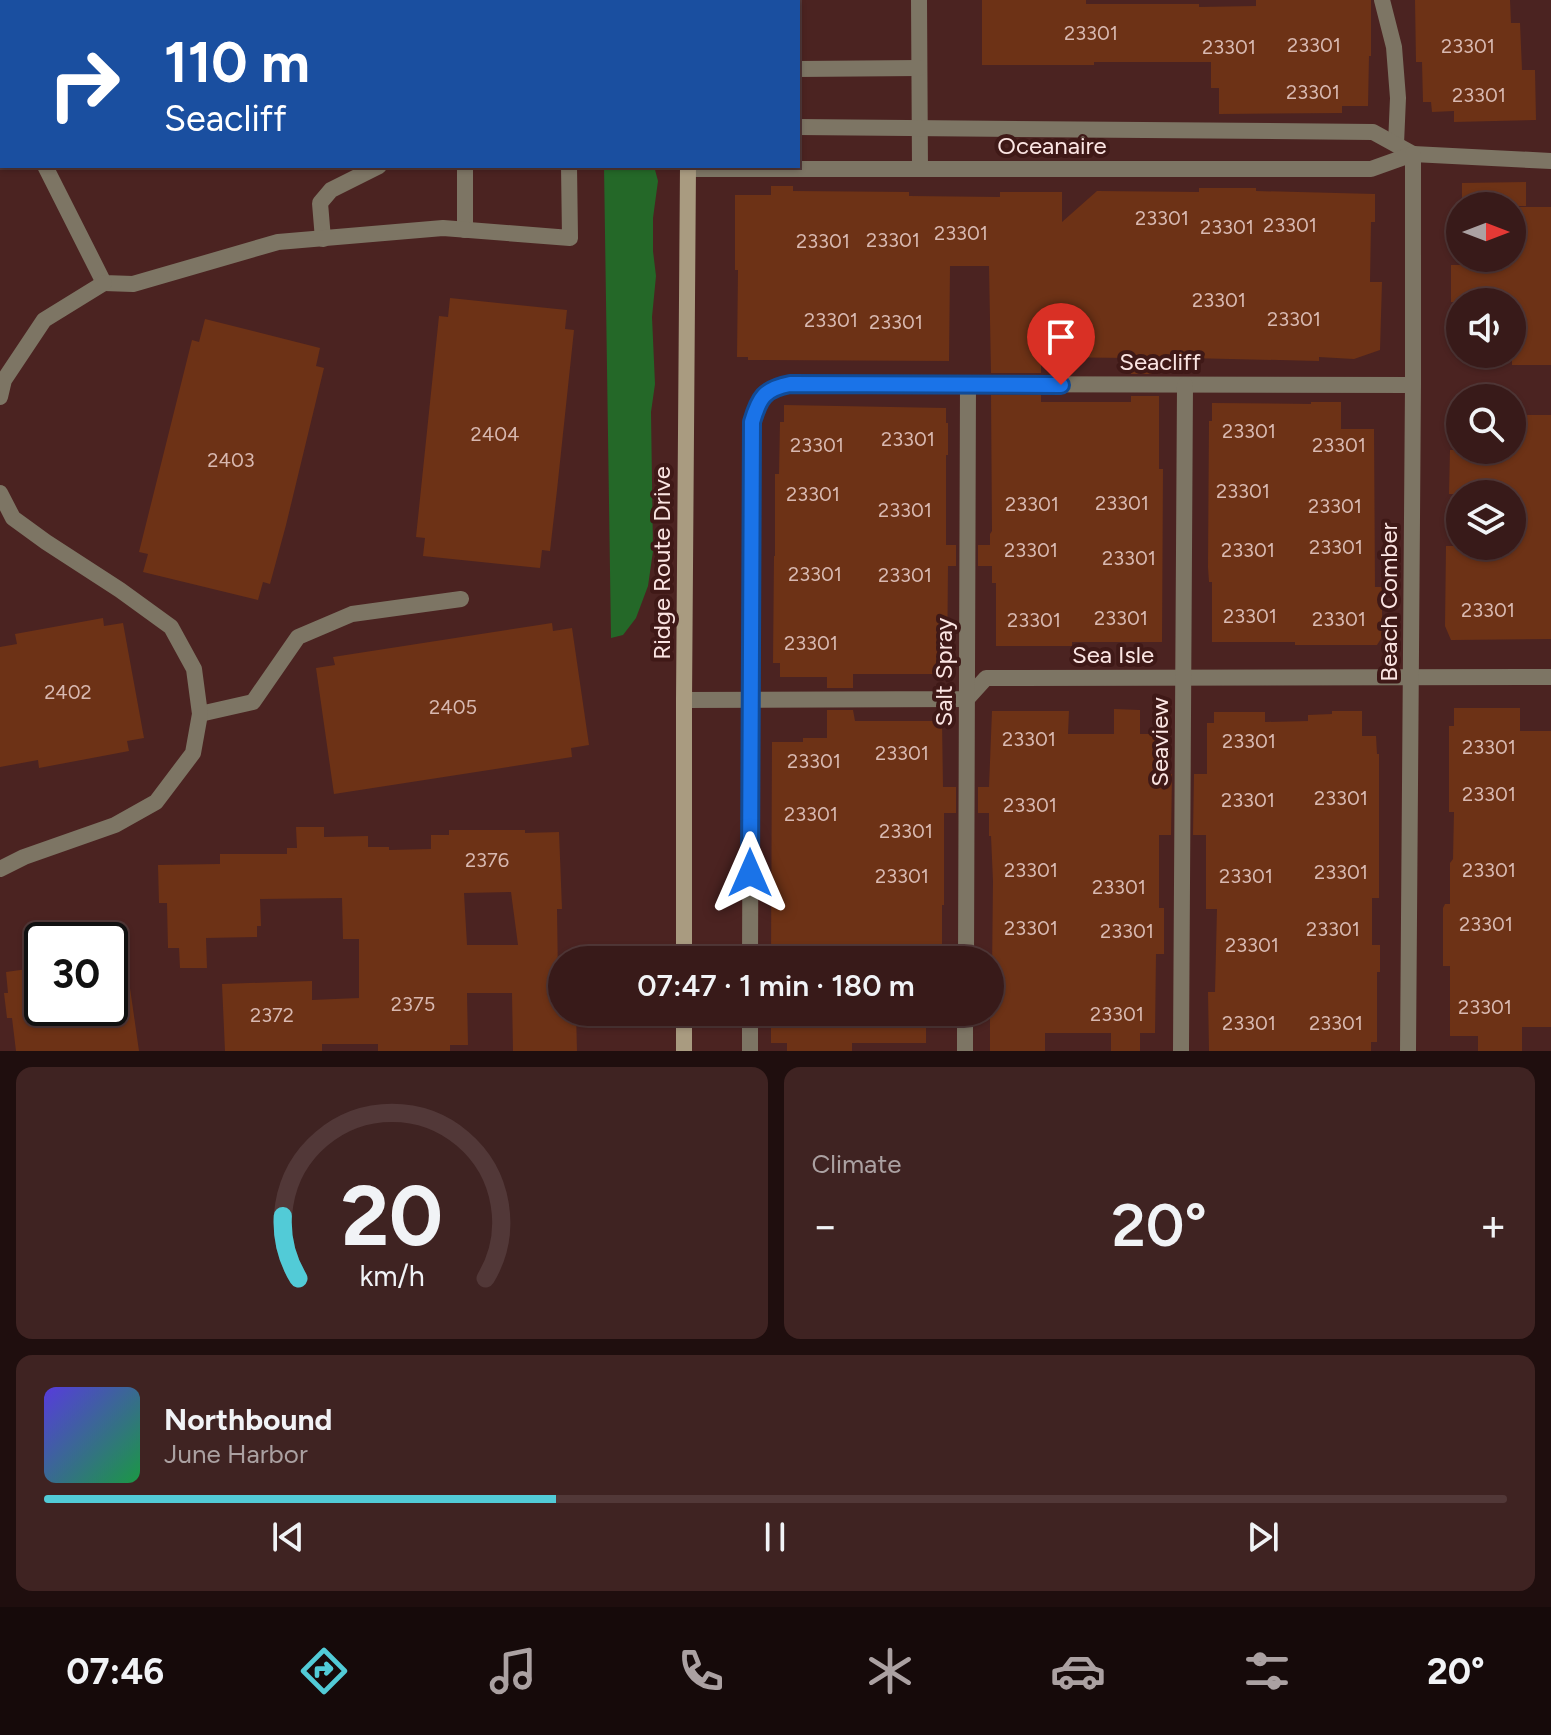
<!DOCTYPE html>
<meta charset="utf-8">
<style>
:root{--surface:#381a19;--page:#3f2322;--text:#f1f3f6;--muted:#aba1a2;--line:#523838;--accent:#52cbd7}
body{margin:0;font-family:Figtree,sans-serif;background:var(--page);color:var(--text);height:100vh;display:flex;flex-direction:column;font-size:30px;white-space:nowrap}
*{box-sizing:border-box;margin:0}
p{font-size:26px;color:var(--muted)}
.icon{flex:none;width:44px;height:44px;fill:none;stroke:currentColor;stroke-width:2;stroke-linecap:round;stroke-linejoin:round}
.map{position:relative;height:1051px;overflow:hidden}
.details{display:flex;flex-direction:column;gap:16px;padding:16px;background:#1f0e0e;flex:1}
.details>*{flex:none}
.guide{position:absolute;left:0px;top:0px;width:800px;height:168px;box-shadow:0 2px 6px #0004,0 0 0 2px var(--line);background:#1a4fa0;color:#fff;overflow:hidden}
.needle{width:52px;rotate:90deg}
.fabs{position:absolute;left:1446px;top:192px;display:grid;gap:16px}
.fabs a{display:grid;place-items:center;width:80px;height:80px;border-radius:50%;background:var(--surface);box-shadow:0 2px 6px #0004,0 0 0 2px var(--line);font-size:40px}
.speed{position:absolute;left:24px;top:922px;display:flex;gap:16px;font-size:40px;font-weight:700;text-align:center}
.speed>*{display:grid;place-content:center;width:104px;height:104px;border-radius:50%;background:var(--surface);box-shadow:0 2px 6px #0004,0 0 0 2px var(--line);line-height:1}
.speed .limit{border:4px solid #111;border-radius:12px;background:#fff;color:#111}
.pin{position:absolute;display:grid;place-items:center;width:68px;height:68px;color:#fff;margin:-82px -34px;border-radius:50% 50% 50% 0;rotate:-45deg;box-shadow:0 0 8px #0007}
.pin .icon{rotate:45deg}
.me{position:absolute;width:88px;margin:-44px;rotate:0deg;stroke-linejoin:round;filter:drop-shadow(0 0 6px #0008)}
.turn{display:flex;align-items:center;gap:28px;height:168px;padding:0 32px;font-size:36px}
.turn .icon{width:104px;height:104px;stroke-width:2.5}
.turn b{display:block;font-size:56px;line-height:68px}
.big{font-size:60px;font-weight:600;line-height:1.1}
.details .tile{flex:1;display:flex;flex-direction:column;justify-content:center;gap:12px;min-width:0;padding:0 28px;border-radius:16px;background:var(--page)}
.details .dial{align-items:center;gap:0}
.dial svg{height:208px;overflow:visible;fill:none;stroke:var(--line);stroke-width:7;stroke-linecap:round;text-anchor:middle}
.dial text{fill:var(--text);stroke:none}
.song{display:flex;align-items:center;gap:24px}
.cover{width:96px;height:96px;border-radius:12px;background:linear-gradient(135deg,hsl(250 70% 55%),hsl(140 70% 35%))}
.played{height:8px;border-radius:4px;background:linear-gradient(90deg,var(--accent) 35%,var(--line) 35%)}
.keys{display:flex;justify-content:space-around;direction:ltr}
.heat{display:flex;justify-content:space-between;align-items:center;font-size:44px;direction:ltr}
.details .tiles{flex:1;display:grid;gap:16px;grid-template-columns:1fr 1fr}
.tile:last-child{grid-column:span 2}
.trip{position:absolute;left:548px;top:946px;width:456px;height:80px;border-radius:40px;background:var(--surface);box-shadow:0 2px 6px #0004,0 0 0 2px var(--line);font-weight:600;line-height:80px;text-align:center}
.tab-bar{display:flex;height:128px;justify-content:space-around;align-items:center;background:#160a0a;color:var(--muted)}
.tab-bar .icon{width:56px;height:56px}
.tab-bar .current{color:var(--accent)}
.tab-bar b{font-size:36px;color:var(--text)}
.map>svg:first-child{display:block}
</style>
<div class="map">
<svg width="1551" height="1051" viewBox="0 0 1551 1051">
<rect width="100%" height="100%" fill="#4b2321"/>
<!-- green -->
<path fill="#246828" d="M604,166H654L658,181L653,218V251L656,276L652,317L655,384L651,412L653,551L648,586L636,618L623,635L611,638Z"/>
<!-- building -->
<g fill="#6d3216" fill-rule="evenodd">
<path d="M982,0H1086V4H1199V7L1256,6V0H1371V56H1369L1368,106H1342V113L1219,114V88H1211V62H1094V65H982Z"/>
<path d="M1415,0H1510L1511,23H1520L1522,70H1535L1536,120L1454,122V111L1432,112L1431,102H1423L1422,62H1416Z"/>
<path d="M1526,182V206H1462V183Z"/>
<path d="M771,186H793V191L909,192V196L1000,197V192H1062V222L1097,191L1199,192V188H1256V191L1375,194V222H1371L1370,282H1382L1380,350L1354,359L1319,357V361L1189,358V360H1165V363H1159V374H1131V358L1041,357V373H991L989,266H950L949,361L748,360V357H737L738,270H735V195H771Z"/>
<path d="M1512,207H1551V365H1512V302H1451V265H1512Z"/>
<path d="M450,298L567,310L565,329L574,330L557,490L550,551L542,550L540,568L423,556L425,538L416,537L439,316L448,317Z"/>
<path d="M205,319L320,348L316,366L324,368L286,525L270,584L263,582L258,600L143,572L148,554L139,552L192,340L199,342Z"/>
<path d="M991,395H1041V402H1131V396H1159V469H1163L1162,642H1072V646H996V583H992V566H978V545H990V534L992,531Z"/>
<path d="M1311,402H1341V429H1374L1375,587H1382V637L1377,645H1295V642H1212V582H1209L1208,567L1209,421H1212V403L1311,404Z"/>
<path d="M784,405L946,408V423H948V455H946V545H956V566H948L947,674H853V688H827V677H780V663H773L774,556H775V474H779L780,422H784Z"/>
<path d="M1512,415H1551V639L1451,640L1445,626L1446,546H1512V494H1449L1450,450H1512Z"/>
<path d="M103,618L104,626L123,623L144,738L127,741L129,751L39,768L38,760L0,767V647L17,644L15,634Z"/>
<path d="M552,623L553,631L572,628L589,745L571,748L572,757L334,794L316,668L335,665L333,657Z"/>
<path d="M1454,708H1520V731H1551V1027H1522V1051H1478V1036H1450V966H1443V908L1445,904H1450V863L1453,859L1454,812H1449V726H1454Z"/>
<path d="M1114,709L1140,710V734H1157V752H1160V774H1172L1171,835H1159V908H1164V954H1156L1155,1033H1140V1051H1111V1033H1045V1051H990V972H992L993,881L991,836H989V813H978V787H989L992,711H1069L1068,734H1114Z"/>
<path d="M827,710H853L855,721H942L943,787H956V813H944V905H942V960H914V952L853,953V960H771L772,742H803V738H827Z"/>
<path d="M1332,711H1362V736H1376L1377,754H1379V898H1372V945H1380V972H1377V1042H1371V1051H1209L1208,992H1215L1217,909H1206V835H1193L1194,774H1207V723H1214V712H1265V722L1308,721V715L1332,714Z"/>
<path d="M296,827H324V837L368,836V847H389V850L431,849V835H449V830H525V833L559,832L562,909H557L558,980H562V1012H576L577,1051H513L512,993H467L468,1045H450V1051H378V1044H322V1051H225L222,984L312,981V1000L359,998V939H343L342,898L260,899L261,926H257V937L206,938L207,968H180L179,948H168L167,903H159L158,865L220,864V854H287V848H297ZM511,892L518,945H467L464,893Z"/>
<path d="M124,946L139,1051H16L12,1018H7L4,993H8L6,972L42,967V1008H110V947Z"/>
<path d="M771,1012H926V1043H852V1051H787V1043H771Z"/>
</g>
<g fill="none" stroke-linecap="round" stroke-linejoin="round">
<!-- service -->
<g stroke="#7d7564" stroke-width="16">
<path d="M784,0V2"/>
<path d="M919,0L920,169"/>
<path d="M1382,0L1394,47L1398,98L1396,144"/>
<path d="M798,69L919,68"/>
<path d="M465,230V166"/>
<path d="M323,239L320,203L331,190L379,166"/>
<path d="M200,714L253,702L298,637L352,614L461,599"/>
</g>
<!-- minor -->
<g stroke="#7d7564" stroke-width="16">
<path d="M568,0V2"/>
<path d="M0,77L2,81"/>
<path d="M798,127L1373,132L1413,154"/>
<path d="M45,166L104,283L133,284L278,242L443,228L570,238L569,166"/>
<path d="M688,169H1371L1413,154L1551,161"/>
<path d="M0,397L4,380L44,320L104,283"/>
<path d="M0,493L13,518L46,542L120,590L171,627L194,669L200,714L193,753L156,802L115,825L24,857L0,869"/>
<path d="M684,700L967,699L986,678L1551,677"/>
<path d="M750,960L752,422C759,398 764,389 790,384L1413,385"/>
<path d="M966,960L968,385"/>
<path d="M750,1051V1012"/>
<path d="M965,1051V1012"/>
<path d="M1181,1051L1185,385"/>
<path d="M1408,1051L1413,385V154"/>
</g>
<!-- secondary -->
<g stroke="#a99b80" stroke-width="16">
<path d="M688,2V0"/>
<path d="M684,960V700L688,166"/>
<path d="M684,1012V1051"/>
</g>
</g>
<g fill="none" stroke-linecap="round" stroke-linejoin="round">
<defs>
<path id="route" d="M750,873L752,422C759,398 764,389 790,384L1061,385"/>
</defs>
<!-- route casing -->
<use href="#route" stroke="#114b97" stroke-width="20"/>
<!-- route -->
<use href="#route" stroke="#1a73e8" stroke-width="14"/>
</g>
<g text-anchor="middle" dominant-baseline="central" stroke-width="8" stroke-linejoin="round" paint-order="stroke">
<!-- number labels -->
<g font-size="20" fill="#d8b8b0">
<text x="1091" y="33">23301</text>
<text x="1314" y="45">23301</text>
<text x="1468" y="46">23301</text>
<text x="1229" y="47">23301</text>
<text x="1313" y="92">23301</text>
<text x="1479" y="95">23301</text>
<text x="1162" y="218">23301</text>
<text x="1290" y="225">23301</text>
<text x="1227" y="227">23301</text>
<text x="961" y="233">23301</text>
<text x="893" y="240">23301</text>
<text x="823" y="241">23301</text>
<text x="1219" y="300">23301</text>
<text x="1294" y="319">23301</text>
<text x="831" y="320">23301</text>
<text x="896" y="322">23301</text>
<text x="1249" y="431">23301</text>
<text x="495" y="434">2404</text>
<text x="908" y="439">23301</text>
<text x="817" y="445">23301</text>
<text x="1339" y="445">23301</text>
<text x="231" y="460">2403</text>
<text x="1243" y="491">23301</text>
<text x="813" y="494">23301</text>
<text x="1122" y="503">23301</text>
<text x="1032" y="504">23301</text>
<text x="1335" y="506">23301</text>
<text x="905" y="510">23301</text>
<text x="1336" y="547">23301</text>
<text x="1031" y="550">23301</text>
<text x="1248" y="550">23301</text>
<text x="1129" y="558">23301</text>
<text x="815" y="574">23301</text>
<text x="905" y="575">23301</text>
<text x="1488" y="610">23301</text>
<text x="1250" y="616">23301</text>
<text x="1121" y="618">23301</text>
<text x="1339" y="619">23301</text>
<text x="1034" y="620">23301</text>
<text x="811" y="643">23301</text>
<text x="68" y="692">2402</text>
<text x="453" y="707">2405</text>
<text x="1029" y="739">23301</text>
<text x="1249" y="741">23301</text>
<text x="1489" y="747">23301</text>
<text x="902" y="753">23301</text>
<text x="814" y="761">23301</text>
<text x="1489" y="794">23301</text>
<text x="1341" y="798">23301</text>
<text x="1248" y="800">23301</text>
<text x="1030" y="805">23301</text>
<text x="811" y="814">23301</text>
<text x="906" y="831">23301</text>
<text x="487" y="860">2376</text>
<text x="1031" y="870">23301</text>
<text x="1489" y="870">23301</text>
<text x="1341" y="872">23301</text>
<text x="902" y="876">23301</text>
<text x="1246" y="876">23301</text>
<text x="1119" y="887">23301</text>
<text x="1486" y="924">23301</text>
<text x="1031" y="928">23301</text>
<text x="1333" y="929">23301</text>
<text x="1127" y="931">23301</text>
<text x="1252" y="945">23301</text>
<text x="413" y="1004">2375</text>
<text x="1485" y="1007">23301</text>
<text x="1117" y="1014">23301</text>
<text x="272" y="1015">2372</text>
<text x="1249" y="1023">23301</text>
<text x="1336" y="1023">23301</text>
</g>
<!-- street labels -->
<g font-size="24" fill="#fbe5e3" stroke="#3f1917">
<text x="1052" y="145">Oceanaire</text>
<text x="1160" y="361">Seacliff</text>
<text transform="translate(661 563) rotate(-90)">Ridge Route Drive</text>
<text transform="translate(1388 602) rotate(-90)">Beach Comber</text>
<text x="1113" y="654">Sea Isle</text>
<text transform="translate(943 672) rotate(-90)">Salt Spray</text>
<text transform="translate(1159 742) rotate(-90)">Seaview</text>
</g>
</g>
</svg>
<div class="fabs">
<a><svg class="needle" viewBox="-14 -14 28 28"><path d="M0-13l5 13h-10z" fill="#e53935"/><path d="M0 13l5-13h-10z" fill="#aba1a2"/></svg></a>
<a><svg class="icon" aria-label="sound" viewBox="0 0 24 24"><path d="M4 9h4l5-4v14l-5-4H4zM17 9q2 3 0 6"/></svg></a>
<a><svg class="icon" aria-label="search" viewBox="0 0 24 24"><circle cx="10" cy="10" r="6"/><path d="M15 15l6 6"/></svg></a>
<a><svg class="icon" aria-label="layers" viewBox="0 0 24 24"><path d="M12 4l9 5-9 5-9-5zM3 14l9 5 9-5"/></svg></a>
</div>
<div class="speed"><div class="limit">30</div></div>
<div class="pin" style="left:1061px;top:385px;background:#d93025"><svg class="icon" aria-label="arrive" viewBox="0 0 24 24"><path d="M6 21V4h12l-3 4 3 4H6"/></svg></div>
<svg class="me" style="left:750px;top:873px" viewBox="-20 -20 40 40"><path d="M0-17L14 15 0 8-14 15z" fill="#1a73e8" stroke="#fff" stroke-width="4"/></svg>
<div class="trip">07:47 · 1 min · 180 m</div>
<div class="guide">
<div class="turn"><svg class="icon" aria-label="right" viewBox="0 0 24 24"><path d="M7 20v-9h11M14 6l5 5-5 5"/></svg><div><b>110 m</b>Seacliff</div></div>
</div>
</div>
<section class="details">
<div class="tiles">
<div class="tile dial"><svg viewBox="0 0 100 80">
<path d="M14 69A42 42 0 1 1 86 69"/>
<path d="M14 69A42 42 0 0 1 8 45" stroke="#52cbd7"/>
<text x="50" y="56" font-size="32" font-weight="700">20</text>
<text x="50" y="72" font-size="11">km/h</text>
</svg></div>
<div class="tile"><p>Climate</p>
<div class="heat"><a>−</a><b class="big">20°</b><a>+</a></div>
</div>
<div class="tile">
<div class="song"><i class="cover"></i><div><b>Northbound</b><p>June Harbor</p></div></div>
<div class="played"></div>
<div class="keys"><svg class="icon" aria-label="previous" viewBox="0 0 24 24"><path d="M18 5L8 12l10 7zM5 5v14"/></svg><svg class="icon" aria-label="pause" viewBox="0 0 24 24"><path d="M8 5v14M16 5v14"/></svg><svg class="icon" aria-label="next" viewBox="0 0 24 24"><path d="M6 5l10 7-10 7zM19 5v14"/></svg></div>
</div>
</div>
</section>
<nav class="tab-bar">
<b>07:46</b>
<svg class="icon current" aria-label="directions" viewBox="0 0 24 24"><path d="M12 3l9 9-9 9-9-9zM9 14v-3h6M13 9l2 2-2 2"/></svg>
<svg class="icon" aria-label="music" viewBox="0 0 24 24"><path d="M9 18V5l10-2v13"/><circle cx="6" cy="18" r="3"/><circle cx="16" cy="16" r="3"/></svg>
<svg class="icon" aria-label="phone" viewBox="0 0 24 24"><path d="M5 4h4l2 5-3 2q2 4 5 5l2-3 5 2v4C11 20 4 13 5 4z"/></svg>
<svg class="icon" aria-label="climate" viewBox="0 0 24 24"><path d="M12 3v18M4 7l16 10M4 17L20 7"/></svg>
<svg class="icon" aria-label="car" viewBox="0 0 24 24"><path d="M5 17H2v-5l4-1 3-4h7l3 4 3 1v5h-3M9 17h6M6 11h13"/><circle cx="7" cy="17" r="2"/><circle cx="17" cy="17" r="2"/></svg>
<svg class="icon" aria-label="filters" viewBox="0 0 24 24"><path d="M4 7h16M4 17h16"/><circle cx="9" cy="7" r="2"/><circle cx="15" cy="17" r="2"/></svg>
<b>20°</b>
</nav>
